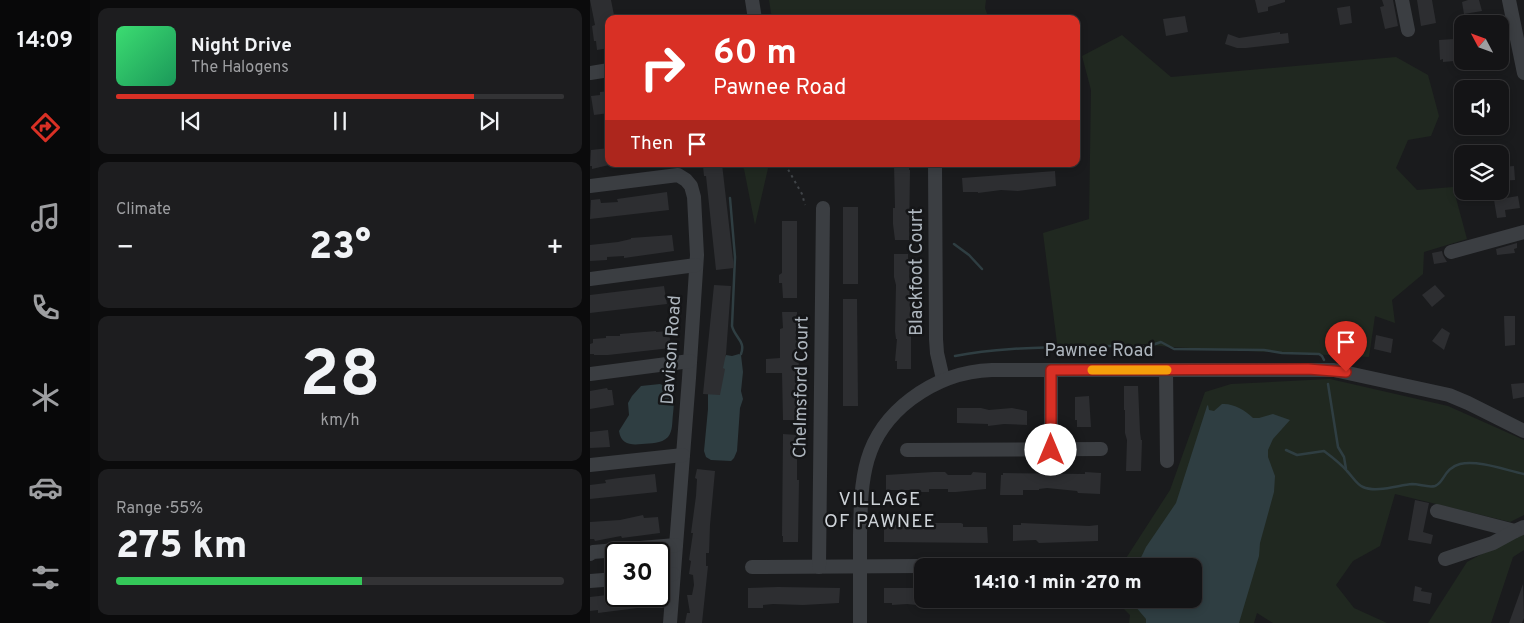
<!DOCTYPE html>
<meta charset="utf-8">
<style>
:root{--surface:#141416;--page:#1d1d1f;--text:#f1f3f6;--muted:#9d9ea1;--line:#333335;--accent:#d93025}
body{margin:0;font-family:Overpass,sans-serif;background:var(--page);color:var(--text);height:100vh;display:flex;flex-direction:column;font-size:19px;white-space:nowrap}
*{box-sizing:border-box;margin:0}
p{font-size:16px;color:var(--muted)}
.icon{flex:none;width:28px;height:28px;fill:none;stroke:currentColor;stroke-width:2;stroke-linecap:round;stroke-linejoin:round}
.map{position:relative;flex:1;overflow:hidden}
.panel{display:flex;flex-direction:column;gap:8px;padding:8px;background:#0b0b0c;width:500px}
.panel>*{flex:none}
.guide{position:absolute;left:15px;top:15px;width:475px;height:152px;border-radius:10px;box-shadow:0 2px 8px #0003,0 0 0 1px var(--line);background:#d93025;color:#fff;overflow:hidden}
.needle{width:32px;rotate:311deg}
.fabs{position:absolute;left:864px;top:15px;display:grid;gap:10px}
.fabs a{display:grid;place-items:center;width:55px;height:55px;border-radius:10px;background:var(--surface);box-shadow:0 2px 8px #0003,0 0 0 1px var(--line);font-size:25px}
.speed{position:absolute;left:15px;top:542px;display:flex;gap:10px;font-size:25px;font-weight:700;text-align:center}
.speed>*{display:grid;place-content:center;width:65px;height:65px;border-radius:50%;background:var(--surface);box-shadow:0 2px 8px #0003,0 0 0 1px var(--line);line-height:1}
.speed .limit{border:2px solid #111;border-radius:8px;background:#fff;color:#111}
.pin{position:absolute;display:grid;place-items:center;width:42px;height:42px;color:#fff;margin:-51px -21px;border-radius:50% 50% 50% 0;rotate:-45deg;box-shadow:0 0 5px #0007}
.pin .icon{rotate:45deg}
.me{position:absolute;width:55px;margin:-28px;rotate:0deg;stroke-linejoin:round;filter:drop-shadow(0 0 4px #0008)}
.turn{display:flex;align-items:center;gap:18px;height:105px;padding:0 25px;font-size:22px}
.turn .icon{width:65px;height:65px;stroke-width:2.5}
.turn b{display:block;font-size:35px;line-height:42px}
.then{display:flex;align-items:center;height:48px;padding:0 25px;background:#0003;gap:10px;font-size:19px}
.big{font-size:38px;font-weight:800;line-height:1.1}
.panel .widget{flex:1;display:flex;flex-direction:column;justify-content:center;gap:8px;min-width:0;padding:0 18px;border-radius:10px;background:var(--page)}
.panel .dial{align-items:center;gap:0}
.dial b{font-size:65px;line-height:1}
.song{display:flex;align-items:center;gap:15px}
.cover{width:60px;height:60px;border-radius:8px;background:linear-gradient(135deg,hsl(140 70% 55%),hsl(150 70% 35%))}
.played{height:5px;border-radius:2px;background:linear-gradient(90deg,var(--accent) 80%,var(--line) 80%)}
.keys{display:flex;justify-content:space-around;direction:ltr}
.heat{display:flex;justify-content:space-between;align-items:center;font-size:28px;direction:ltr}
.charge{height:8px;border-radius:4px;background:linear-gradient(90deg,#34c759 55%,var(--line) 0)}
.trip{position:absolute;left:324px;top:558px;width:288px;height:50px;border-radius:10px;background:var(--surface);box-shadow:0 2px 8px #0003,0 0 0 1px var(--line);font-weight:800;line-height:50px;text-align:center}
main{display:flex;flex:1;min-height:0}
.tabs{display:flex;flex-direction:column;width:90px;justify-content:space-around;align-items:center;background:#080809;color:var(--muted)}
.tabs .icon{width:35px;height:35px}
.tabs .current{color:var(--accent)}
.tabs b{font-size:22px;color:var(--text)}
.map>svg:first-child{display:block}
</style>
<main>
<nav class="tabs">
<b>14:09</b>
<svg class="icon current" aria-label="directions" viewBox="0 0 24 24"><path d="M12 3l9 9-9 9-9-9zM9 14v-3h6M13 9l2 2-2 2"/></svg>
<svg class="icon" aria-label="music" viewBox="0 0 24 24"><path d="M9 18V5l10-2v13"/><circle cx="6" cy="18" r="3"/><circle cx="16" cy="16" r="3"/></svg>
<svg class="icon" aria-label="phone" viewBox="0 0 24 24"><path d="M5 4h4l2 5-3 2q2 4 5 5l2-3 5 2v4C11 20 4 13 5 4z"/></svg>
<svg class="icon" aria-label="climate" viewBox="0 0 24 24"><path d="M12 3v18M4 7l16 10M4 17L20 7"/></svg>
<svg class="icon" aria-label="car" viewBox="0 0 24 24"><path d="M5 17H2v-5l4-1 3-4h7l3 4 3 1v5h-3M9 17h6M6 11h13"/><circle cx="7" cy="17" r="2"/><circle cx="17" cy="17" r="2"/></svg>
<svg class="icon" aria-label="filters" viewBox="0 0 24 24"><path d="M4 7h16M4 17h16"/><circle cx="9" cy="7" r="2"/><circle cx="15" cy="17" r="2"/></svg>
</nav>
<section class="panel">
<div class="widget">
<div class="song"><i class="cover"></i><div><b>Night Drive</b><p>The Halogens</p></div></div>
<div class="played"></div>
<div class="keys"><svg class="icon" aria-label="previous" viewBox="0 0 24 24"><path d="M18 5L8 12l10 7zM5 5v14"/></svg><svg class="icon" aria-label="pause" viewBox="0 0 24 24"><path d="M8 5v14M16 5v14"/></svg><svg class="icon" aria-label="next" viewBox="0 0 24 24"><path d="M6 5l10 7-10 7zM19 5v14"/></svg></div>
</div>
<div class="widget"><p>Climate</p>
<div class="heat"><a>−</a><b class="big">23°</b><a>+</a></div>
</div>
<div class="widget dial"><b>28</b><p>km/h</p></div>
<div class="widget"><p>Range · 55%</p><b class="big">275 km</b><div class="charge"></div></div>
</section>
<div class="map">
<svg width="934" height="623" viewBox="0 0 934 623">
<rect width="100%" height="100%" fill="#1a1b1d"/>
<!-- green -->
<g fill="#202820">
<path d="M179,0H396L395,8L399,19H182Z"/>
<path d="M532,35L581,77L806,57L838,75L849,116L841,136L818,140L806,168L827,190L863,187L877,239L834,252L833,274L802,300L805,323L785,316L779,357L579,347L555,344L468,351L453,233L499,219L501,90L492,56Z"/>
<path d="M150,164H179L165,225L154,169Z"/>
<path d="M740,379L858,406L934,440V515L920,522L805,494L790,546L763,561L746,585L764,608L797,623H683L667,613L664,623H539L540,615L524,599H602V566H531L580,490L615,392L641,384Z"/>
<path d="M934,531V550L923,557L901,623H838L877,562Z"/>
</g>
<!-- water -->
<g fill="#2f3e42">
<path d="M149,354L151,355L153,372L151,391L153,399L150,408L147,451L144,458L141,461L121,460L116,457L114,451L118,409V387L136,355L142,356Z"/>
<path d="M70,384L80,388C85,397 84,404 83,414C82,421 83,431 78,437C71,444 61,443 52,444C41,445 31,445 29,431L39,415L38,403L42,396L51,386Z"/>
<path d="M632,404C643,403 655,410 663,418H669L683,414L700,420L683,439L678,450V457L685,476L684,492L670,543L669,556L649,623H556V619L539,599H602V566H547L556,547L586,503L617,406L618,405L619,410L624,411Z"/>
</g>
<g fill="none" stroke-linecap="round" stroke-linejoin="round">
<!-- stream -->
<g stroke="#2f3e42" stroke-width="2.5">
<path d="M140,198L145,257L142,326C145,338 156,341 151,354"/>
<path d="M364,244L379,255L392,269"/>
<path d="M365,356C415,346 467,348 518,346C537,345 553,350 571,342L584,349L674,350L692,353L729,354L732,356L734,360"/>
<path d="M738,384L748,447L754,457L756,469"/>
<path d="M696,450L707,455L734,451C742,457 751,464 757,471C762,476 767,485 773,487C786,493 809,485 822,484C830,484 838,488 845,486C854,483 854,468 870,464C889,460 915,470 934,474"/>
</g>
</g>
<!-- building -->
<g fill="#2d2e31">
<path d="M0,0H21L24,15L23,19H19V48L7,50L6,41H4L2,26L5,25Z"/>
<path d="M665,0H695V2L678,7V11L668,13Z"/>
<path d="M792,0H803L808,26L795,29L790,7L794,6Z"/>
<path d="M827,0H842L846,23L831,26Z"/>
<path d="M878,0H889L892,11L874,14L872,2Z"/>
<path d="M760,6L762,23L750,25L747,8Z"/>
<path d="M595,16L598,32L576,36L573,19Z"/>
<path d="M690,32V34L698,33L699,43L656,48H647L635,44L638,34L649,38Z"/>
<path d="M864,39V61L853,62V59L850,60L849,40Z"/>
<path d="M19,91V113L4,115L1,96L10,95V92Z"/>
<path d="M19,148V165L2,169V166H0L1,150Z"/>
<path d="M116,164H132L144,268L126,270L116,176H114L113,166L116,165Z"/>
<path d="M304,164H319V170H320L319,240H305L303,224V208H305Z"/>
<path d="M924,166L925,180L910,181V167Z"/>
<path d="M465,171L466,186L428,191L411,190L388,193V192H373L372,178Z"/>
<path d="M77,192L79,210L0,219L1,200L10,199L11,203L28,202L27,199Z"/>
<path d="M928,196L930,208L915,210L916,217L907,218L904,200Z"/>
<rect x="253" y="207" width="15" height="77"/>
<path d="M192,221H207V298H193L192,283H189V275L192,273Z"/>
<path d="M82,235L84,251L34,258V256L17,257V260L0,261V245L28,242L41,239V238Z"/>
<path d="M927,243V248L924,249L925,253L907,255L906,249Z"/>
<path d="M852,251L853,255L857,262L844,264L842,253Z"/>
<path d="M304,254H318V261H320L319,277L321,284L320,315H321V369H307V361H305L307,339H306L305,331L306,285L304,277Z"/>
<path d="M124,285L141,286L136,354L133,368L135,369L130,395L113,394Z"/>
<path d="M845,285L855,296L842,307L832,295Z"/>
<path d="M74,286L77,304L0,313V295Z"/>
<path d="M253,299H267L268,406H253Z"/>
<path d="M192,312H207L209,374L207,420H193L192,373H176V359L190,358V329L193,328Z"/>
<path d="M914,316H925V345L915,346Z"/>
<path d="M852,328L860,333L854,350L842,341Z"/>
<path d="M66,331V332L79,331L81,348L18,355H4V354H0V344L3,343V339L16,338V336H30V334Z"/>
<path d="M786,335L803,339L801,353L784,349Z"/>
<path d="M934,383V397L923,399L921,384Z"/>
<path d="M534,386H548L550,432L551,440H552L551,471H536L537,440L535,433V410H534Z"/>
<path d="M17,388L18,390H22L24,405L0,409V391Z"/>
<path d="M499,396L501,427H487V420H485V397Z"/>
<path d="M367,408H391L399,410L422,408L437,411V425L414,424L398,426V424L367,423Z"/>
<path d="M18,430L20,447L0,448V432Z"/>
<path d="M193,434L207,435V480H209L208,542H193V536H192Z"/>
<path d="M107,469L125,471L120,525L119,553H116V566H118L112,623H95L97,613H100L97,595H102L104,585L103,575L99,574L101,561L99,560L103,533H101L106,496L107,479L105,478Z"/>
<path d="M343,472H355L358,475H381L383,472L396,473V489L366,492H358V489H339V492H319V490H296V475Z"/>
<path d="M495,472L511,473L510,494L488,493L487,491L457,488L449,489V490H433V495H410L411,475H413V473L495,474Z"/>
<path d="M65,474L67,492L0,499V485L16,483L15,480L29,478Z"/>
<path d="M825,500L839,503L833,532L843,535L841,544L818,540Z"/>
<path d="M53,515L54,518L68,517L70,533L32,538L31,536L5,541L4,539H0V522L30,520Z"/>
<path d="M331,523H371L373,524V527H397L398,543L294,542V526Z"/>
<path d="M431,523L499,526L508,525V541L449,543L446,540L423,541V525H431Z"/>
<path d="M933,584L934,618L932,623H919Z"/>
<path d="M825,586L832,588L831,591L842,593L840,604L823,601Z"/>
<path d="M188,587L250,588L249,603L213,605L183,604L173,605V608H158V588Z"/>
<path d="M294,588H330L332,589V599H382V605L346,607L317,604L302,605V603H294Z"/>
<path d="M26,594V596H62L63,606L8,613V610L0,611V597Z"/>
<path d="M407,599H456V606L407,607Z"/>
</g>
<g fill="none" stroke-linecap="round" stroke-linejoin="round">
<!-- path -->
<path stroke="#414549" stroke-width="2" stroke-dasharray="2.5 4" stroke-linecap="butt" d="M195,164L212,194L215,205"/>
<!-- minor -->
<g stroke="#3b3e42" stroke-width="14">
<path d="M162,0L165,19"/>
<path d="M812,0L818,30"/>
<path d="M919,0L934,73"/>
<path d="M0,73L19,70"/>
<path d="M345,164L346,339L347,353L353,379"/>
<path d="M0,186L88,175L96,180L101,186L104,197L107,255L99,378L80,623"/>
<path d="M861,252L934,232"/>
<path d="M0,279L106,265"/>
<path d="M576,370L577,461"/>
<path d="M0,374L100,361"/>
<path d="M461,449V370"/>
<path d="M317,450L511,449"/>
<path d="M0,465L93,455"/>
<path d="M847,511L925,531L934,527"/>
<path d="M0,554L3,552L86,545"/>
<path d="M855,559L903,543L925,531"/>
<path d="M346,566L502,565"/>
<path d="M162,567L332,566"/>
<path d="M229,567L233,208"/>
<path d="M69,575L83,574"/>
<path d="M0,581L26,579"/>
<path d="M270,623C270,594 270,565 270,535C271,479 272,436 321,399C345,381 371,371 402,370H744L859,395L878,403L934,431"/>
</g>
</g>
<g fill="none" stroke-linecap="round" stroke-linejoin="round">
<defs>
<path id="route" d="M461,450V370L718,369L756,372"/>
</defs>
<!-- route casing -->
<use href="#route" stroke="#8d1f18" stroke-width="12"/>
<!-- route -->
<use href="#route" stroke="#d93025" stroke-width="9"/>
<!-- slow -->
<path stroke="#f59e0b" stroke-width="9" d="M502,370H577"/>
</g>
<g text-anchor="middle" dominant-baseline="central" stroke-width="5" stroke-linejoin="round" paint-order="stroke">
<!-- street labels -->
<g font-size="18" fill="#adb5bd" stroke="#151618">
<text transform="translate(327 272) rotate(-90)">Blackfoot Court</text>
<text transform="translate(82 350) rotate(-86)">Davison Road</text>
<text x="509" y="351">Pawnee Road</text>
<text transform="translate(212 387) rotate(-89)">Chelmsford Court</text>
</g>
<!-- neighbourhood labels -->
<g font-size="19" letter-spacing="1" fill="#ced3d8" stroke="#151618">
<text x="290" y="500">VILLAGE<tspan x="290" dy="22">OF PAWNEE</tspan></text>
</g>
</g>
</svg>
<div class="fabs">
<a><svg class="needle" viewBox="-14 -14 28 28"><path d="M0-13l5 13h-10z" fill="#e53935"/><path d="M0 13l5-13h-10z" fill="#9d9ea1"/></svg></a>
<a><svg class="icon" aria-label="sound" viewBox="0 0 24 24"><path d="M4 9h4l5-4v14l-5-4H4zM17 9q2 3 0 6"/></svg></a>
<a><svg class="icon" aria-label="layers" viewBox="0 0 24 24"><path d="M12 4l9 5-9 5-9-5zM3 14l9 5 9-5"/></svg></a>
</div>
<div class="speed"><div class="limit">30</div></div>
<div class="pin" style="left:756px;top:372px;background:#d93025"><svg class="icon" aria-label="arrive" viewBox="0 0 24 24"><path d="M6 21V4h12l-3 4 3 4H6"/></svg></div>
<svg class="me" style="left:461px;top:450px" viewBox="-20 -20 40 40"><circle r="19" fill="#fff"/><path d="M0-13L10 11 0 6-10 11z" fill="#d93025"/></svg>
<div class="trip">14:10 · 1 min · 270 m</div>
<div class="guide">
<div class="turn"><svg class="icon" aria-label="right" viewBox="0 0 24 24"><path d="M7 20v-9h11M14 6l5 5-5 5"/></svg><div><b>60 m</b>Pawnee Road</div></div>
<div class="then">Then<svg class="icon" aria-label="arrive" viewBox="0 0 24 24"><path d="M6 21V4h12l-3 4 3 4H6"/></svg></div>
</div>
</div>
</main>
